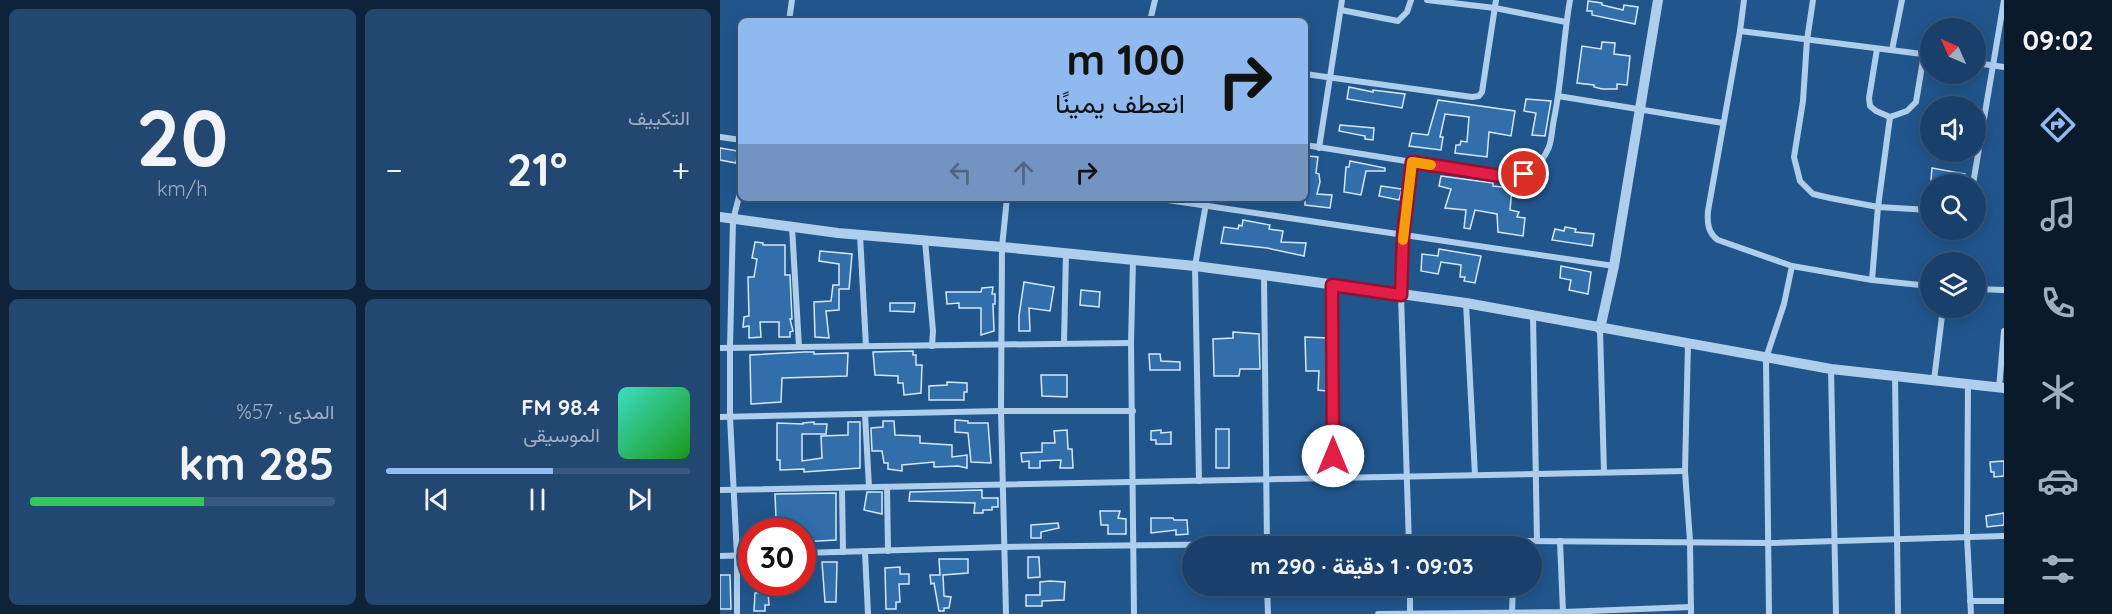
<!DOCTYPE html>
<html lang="ar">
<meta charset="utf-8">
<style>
:root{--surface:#19406a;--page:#224770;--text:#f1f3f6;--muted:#9fafc1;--line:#37597e;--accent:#90b9f0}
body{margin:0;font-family:Quicksand,Vazirmatn,sans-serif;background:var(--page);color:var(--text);direction:rtl;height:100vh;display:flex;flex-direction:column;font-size:22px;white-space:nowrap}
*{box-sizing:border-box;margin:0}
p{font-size:20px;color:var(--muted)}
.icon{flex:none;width:33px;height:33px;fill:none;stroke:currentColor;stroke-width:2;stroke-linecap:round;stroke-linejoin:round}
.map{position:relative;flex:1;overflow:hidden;direction:ltr}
.sheet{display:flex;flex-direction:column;gap:9px;padding:9px;background:#0e233a;width:720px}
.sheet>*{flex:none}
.guide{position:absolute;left:18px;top:18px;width:570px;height:183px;border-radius:9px;box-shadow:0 3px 15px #0003,0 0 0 2px var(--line);direction:rtl;background:#90b9f0;color:#111;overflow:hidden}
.needle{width:39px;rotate:315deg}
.fabs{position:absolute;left:1200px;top:18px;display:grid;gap:12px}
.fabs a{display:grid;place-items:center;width:66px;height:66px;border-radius:50%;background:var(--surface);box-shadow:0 3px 15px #0003,0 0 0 2px var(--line);font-size:30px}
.speed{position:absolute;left:18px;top:518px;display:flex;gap:12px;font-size:30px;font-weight:700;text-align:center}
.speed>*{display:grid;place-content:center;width:78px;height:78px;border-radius:50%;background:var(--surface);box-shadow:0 3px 15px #0003,0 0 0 2px var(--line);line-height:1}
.speed .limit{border:9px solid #d22;background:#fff;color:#111}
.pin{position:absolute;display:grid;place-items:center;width:51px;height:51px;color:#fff;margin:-26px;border:3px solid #fff;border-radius:50%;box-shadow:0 2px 6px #0007}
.me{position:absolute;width:66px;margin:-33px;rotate:0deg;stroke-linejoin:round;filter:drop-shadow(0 0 4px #0008)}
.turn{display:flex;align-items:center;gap:21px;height:126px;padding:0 24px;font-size:27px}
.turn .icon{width:78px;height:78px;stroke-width:2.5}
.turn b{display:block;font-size:42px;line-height:51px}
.lanes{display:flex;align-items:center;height:57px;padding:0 24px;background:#0003;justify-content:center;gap:30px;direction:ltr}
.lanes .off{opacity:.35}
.big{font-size:45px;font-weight:700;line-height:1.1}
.sheet .card{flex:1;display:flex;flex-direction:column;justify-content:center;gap:9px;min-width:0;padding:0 21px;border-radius:9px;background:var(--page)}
.sheet .dial{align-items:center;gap:0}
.dial b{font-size:78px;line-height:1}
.song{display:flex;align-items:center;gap:18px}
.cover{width:72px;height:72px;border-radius:9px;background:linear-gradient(135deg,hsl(170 70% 55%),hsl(120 70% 35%))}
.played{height:6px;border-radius:3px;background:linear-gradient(90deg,var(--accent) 55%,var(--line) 55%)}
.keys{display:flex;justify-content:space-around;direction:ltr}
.heat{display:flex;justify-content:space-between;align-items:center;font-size:33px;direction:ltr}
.charge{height:9px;border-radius:4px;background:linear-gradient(90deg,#34c759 57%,var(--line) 0)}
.sheet .tiles{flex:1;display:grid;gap:9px;grid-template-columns:repeat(2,1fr)}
.trip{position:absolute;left:462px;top:536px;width:360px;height:60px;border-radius:30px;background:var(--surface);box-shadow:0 3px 15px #0003,0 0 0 2px var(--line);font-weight:700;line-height:60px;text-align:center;direction:rtl}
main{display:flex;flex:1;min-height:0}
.tabs{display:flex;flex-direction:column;width:108px;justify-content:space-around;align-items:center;background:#0a1a2a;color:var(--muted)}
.tabs .icon{width:42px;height:42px}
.tabs .selected{color:var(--accent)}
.tabs b{font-size:27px;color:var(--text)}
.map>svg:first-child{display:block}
</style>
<main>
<nav class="tabs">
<b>09:02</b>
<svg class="icon selected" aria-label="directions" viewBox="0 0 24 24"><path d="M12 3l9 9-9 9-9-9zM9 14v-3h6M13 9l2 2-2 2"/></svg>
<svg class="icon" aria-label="music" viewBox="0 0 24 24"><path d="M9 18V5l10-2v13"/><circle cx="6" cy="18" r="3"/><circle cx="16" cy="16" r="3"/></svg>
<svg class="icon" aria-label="phone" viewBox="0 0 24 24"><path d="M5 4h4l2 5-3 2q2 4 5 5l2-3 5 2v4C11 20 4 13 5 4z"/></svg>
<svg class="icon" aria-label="climate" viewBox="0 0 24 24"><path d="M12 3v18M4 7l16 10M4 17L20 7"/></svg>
<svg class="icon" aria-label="car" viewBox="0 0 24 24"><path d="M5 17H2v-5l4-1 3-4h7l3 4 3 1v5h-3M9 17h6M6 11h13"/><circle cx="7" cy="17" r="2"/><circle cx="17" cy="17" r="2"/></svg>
<svg class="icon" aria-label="filters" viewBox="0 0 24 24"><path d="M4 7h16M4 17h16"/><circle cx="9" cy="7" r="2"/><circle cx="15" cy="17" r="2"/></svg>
</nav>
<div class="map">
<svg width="1284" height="614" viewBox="0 0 1284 614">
<rect width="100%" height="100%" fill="#21568d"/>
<!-- building -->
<g fill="#316eaa" stroke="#d4e7f9" stroke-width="1.5">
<path d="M868,1L882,3V5L903,10L904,5L918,7L915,24L872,15V11H867Z"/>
<path d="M882,42L895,43L894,54L910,56L907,85L897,84V89H882L874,87V85L857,83L862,46L881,49Z"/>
<path d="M629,87L653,92V90L685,94L682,108L627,99Z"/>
<path d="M806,99L831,101L825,136L812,135L816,113L804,111Z"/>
<path d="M718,100L795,111L791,136L769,132L767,157L735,153L736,145H740L741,141L747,142L749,117L725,114L720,137H723L721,150L689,146L692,133L708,135Z"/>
<path d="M620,125L654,128L653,140L645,139V136L619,131Z"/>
<path d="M0,148L18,151L16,163L0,160Z"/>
<path d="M588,156L598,157L596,173L599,174L600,182L597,194L612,195L610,208L585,205V162H587Z"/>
<path d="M630,161L665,168V171H646L641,195L624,192L626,167H629Z"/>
<path d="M1212,168L1245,174L1244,177L1211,180Z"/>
<path d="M721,176L773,183V186L792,188L790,210L799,212L797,217L805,218L803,236L778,232L777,214L755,210L750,229L744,228L746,210L725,208L731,189L719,186Z"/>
<path d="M661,186L682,189L679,200L659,196Z"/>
<path d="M523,220L550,225L549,229L563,231L561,242L586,243L584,256L547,248L501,243L504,227L518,229L519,225L522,226Z"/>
<path d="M845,227L856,229L855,232L874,234L872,246L832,240L835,229L844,231Z"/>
<path d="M35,242L43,243V245H65V275H70L72,319H70L73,331L70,332V337H59V322H40L41,337L29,338V326L23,327L24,317L29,316L28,277H34L37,259L32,258Z"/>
<path d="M719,249L761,256L755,283L744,281L745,277H740L741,265L721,262L718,274L701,271L702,254L718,256Z"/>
<path d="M100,251L132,254L129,289H119V310L106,311L109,338L95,337L94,302L111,301L113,285H119V264L99,261Z"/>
<path d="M841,266L871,272L868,294L849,290L851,280L840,278Z"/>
<path d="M304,282L334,287L330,311L309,308L310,331H299V316Z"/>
<path d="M273,287L272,294H275V304H273L274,331L261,335V308H239V303L227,304L226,292H261L262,288Z"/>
<path d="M361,290L380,292L379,307L360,305Z"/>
<path d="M170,303H195L194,312L170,311Z"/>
<path d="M513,332L539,334L540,369H520L519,376H494L493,339L513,338Z"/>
<path d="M585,337L607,338V391L598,390L599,371H586Z"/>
<path d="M193,351V355H196V365H202L201,393L184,395L183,383H178V376L155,375L153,352Z"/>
<path d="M84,352H94V354L128,353L127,376L62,378L61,402L31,404L30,355Z"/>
<path d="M429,354H440L441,361L460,362V370H430Z"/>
<path d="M321,375H347V397L322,396Z"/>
<path d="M227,382L247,383V392H244V400H209V386L227,385Z"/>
<path d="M235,420L248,421V423H268L271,463L251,462L248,433L235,432Z"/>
<path d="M163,421H174L175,435L200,436V443L232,445V457L247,455V468L238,466L214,467V462L182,465V471L168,469V463H164L162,451H152L151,428L163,427Z"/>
<path d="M94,422V424H107L106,434H82V461L102,458L101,436L128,435V422H140V468L84,472V469L60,470V460H57V423L83,424V423Z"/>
<rect x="496" y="429" width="13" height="39"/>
<path d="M347,430L348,449H352L353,468H340L341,460L320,461V468H309V461L302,462L301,453L322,452V443H335L334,431Z"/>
<path d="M441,430V433L451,432V444H436V440H431V431Z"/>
<path d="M1284,461V476L1274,477V472H1271L1270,462Z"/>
<path d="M262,490V498H278V507H272V510H263V513H254L255,503L189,501L190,492Z"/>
<path d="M147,492H162V514L144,510Z"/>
<path d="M116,493V540L82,542V531H52L51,518H56L55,494Z"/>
<path d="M380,511H400L398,518L406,519V534H388V525H381Z"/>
<path d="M1284,513V525L1267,527L1266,516Z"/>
<path d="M431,518H453L454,520H467L468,534L456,535V530L431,533Z"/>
<path d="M338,523L339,528L321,532V538H311V525Z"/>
<path d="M308,557H319L320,577L308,578Z"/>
<path d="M219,559H248V573L223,575L224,596L231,597L229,608H224V611H219L214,583L211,584L210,575H220Z"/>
<path d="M102,562H117L116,602H105Z"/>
<path d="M180,567V574H189V584H179L180,602H176V609H166L165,568Z"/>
<path d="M0,575H10L11,609H0Z"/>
<path d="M330,581L345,582L344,600L322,601V606H306V595H320V582Z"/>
<path d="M48,592L49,605H45V611H34L35,593Z"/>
</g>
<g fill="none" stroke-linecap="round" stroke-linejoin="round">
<!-- minor -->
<g stroke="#afceec" stroke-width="6">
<path d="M707,0L775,8L846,22"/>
<path d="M1024,0L1020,31L988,211C987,223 988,233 998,240L1072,266L1152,280L1210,286"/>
<path d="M1093,0L1087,40L1083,101L1074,157L1080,181L1093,194L1110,198L1158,207L1210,210"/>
<path d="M621,10L678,21L687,12L691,0"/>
<path d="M69,21L72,0"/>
<path d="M430,21L435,0"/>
<path d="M1020,31L1210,55"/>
<path d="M1157,49L1149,98L1150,106L1156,111L1170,117L1187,111L1196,102L1204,54"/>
<path d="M1172,50L1182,0"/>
<path d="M1256,63L1284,67"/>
<path d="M585,74L752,97L759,96L762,92L776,0"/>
<path d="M838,96L1003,123"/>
<path d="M0,137L21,140"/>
<path d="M585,145L787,177C806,178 822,164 829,147C832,138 832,128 834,119C842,80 843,40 850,0"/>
<path d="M599,148L622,0"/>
<path d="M1253,184L1284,0"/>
<path d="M434,198L894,266"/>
<path d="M72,227L79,347"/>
<path d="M140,235L146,346"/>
<path d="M205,240L213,331L212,346"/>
<path d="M413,260L411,343L414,614"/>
<path d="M544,275L547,546"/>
<path d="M1152,280L1158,207L1170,117"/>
<path d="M612,285L613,478"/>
<path d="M1256,289L1284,290"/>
<path d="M746,303L755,475"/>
<path d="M813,315L817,541"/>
<path d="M880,329L884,472"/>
<path d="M344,343L346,253"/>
<path d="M968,343L965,471L970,541L971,614"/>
<path d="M0,348L411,343"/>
<path d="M1111,369L1116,614"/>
<path d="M1175,376L1178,614"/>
<path d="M1214,380L1223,308"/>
<path d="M1248,384L1247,536L1251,614"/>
<path d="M1279,388L1284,331"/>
<path d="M145,414L149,487"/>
<path d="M0,417L281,411H413"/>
<path d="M479,481L475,266L487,198"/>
<path d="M167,487L168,551"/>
<path d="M122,488L123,552"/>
<path d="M0,490L965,471"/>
<path d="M840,541L843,612"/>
<path d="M689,545L681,295L683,236L692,162"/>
<path d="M145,552L148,614"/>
<path d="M82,553L284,547L794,541L1048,543L1284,536"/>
<path d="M0,556L32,555"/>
<path d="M547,585L548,614"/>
<path d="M690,585V614"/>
<path d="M1250,601H1284"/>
<path d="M792,613L793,585"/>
<path d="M17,614V556L10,417V348L13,220L21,189"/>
<path d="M286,614L281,411L282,247L287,198"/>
<path d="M658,614L843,612L971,607"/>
<path d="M1049,614L1046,358L1064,304L1072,266"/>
</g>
<!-- tertiary -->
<g stroke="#afceec" stroke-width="10">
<path d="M0,217L118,233L282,247L475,266L544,275L746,303L1111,369L1284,388"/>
<path d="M880,329L894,266L938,0"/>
</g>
</g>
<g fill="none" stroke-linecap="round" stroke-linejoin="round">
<defs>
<path id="route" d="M613,456L612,285L681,295L683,236L692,162L787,177H796L804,174"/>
</defs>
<!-- route casing -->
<use href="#route" stroke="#92132f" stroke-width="15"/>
<!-- route -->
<use href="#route" stroke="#e11d48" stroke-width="10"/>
<!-- slow -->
<path stroke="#f59e0b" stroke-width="10" d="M683,240L692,162L711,165"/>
</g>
</svg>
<div class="fabs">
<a><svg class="needle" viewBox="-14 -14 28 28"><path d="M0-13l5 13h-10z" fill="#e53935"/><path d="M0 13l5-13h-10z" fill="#9fafc1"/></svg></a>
<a><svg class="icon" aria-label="sound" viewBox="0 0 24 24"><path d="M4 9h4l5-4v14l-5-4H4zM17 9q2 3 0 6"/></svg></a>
<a><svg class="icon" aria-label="search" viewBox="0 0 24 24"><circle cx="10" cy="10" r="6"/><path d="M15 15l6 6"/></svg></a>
<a><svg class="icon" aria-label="layers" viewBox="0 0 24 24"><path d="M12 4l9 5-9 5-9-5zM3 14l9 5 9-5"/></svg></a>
</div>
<div class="speed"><div class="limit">30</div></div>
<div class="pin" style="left:804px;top:174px;background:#d93025"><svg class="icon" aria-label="arrive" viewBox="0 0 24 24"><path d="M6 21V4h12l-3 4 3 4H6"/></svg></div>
<svg class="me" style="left:613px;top:456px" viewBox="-20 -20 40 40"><circle r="19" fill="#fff"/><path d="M0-13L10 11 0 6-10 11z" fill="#e11d48"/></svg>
<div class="trip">09:03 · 1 دقيقة · 290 m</div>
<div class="guide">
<div class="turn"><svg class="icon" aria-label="right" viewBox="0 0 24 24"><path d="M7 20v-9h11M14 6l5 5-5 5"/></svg><div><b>100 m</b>انعطف يمينًا</div></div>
<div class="lanes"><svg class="icon off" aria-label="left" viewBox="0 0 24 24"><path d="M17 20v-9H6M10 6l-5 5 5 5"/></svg><svg class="icon off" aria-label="ahead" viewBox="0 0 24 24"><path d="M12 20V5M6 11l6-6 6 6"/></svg><svg class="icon" aria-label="right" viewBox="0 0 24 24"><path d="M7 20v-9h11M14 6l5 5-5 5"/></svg></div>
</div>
</div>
<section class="sheet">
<div class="tiles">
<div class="card"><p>التكييف</p>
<div class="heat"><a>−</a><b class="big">21°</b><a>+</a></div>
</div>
<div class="card dial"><b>20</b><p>km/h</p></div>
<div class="card">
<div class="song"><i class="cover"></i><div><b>98.4 FM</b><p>الموسيقى</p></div></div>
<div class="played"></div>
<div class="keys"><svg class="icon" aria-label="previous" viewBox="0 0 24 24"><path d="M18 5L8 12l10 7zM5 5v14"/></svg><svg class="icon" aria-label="pause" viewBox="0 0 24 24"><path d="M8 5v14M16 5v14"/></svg><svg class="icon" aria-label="next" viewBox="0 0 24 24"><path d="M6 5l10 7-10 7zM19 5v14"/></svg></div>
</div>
<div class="card"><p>المدى · 57%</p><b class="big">285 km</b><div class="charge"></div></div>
</div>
</section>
</main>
